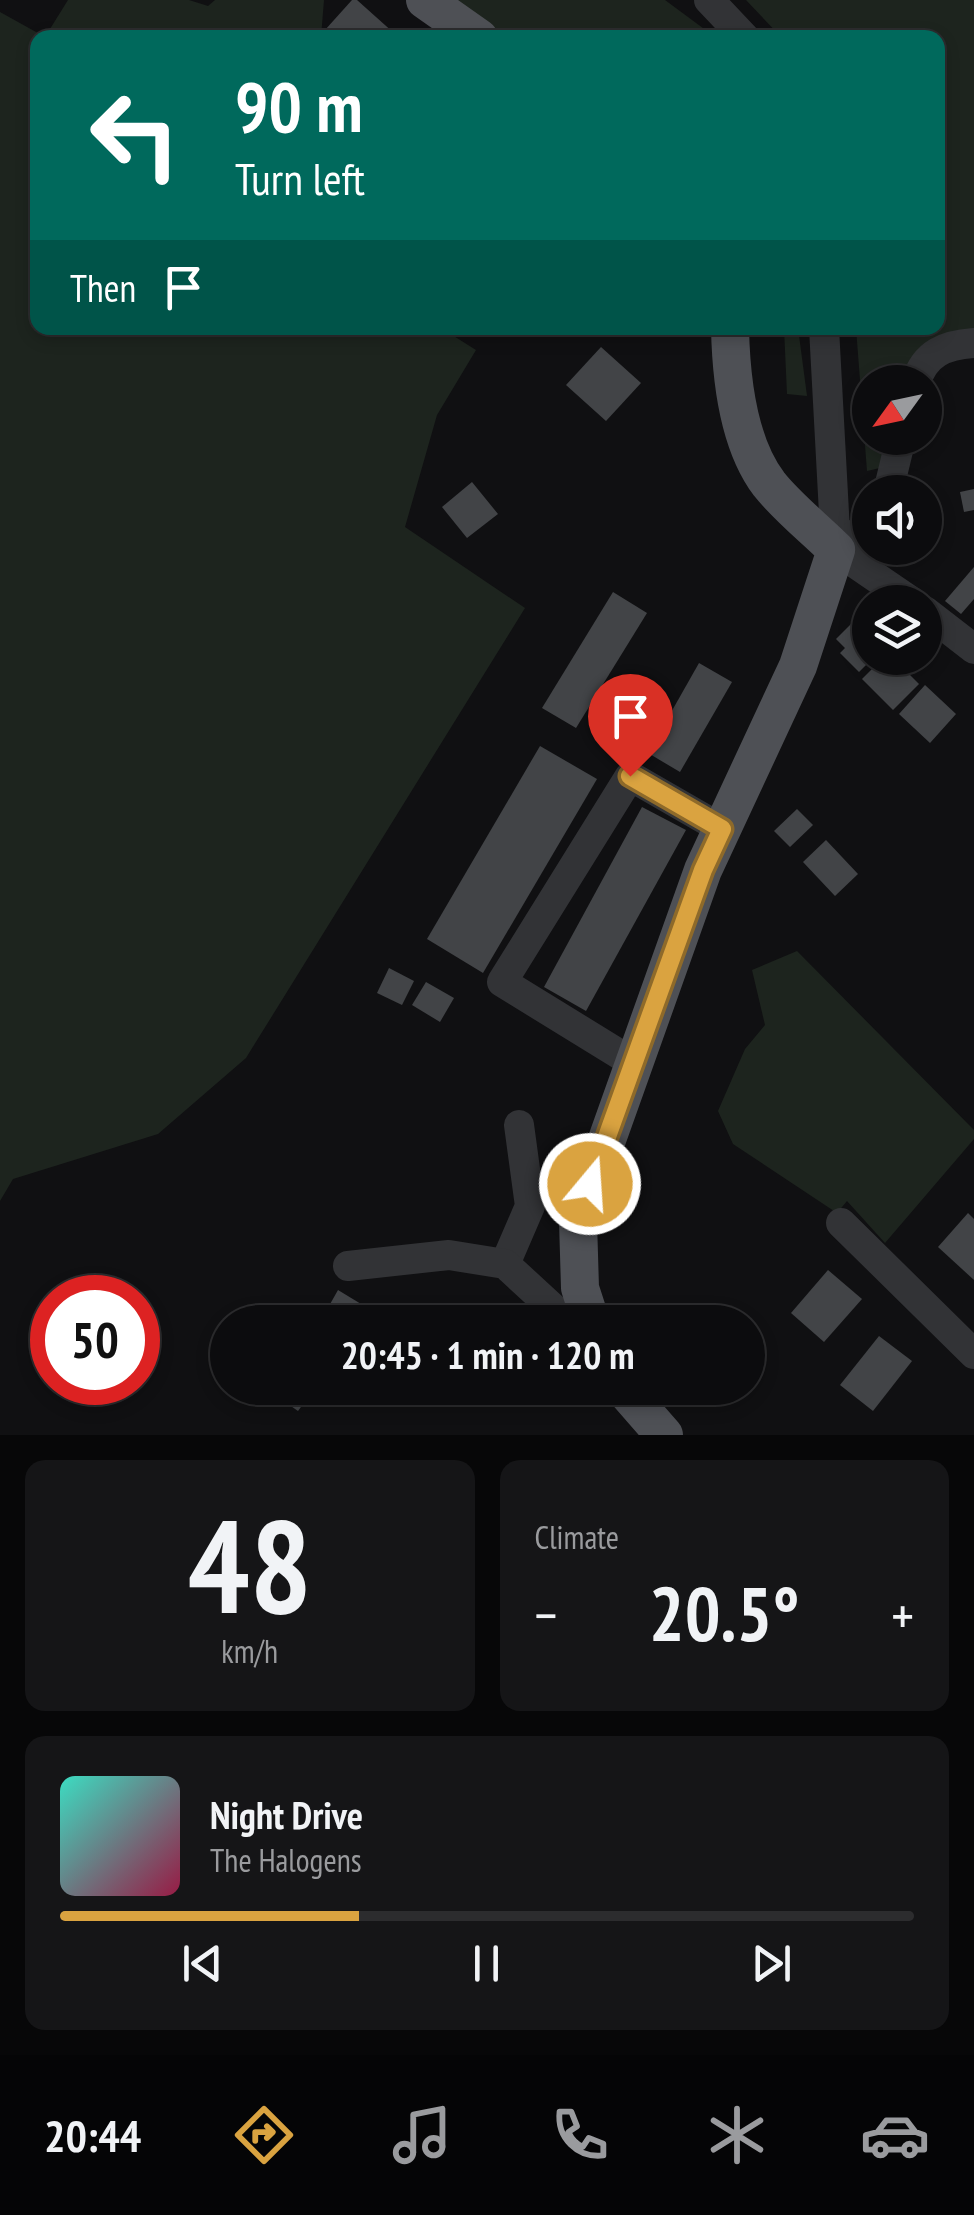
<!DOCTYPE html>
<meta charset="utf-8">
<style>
:root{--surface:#0c0c0e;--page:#151517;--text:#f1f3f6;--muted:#9a9b9e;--line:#2c2c2e;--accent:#daa340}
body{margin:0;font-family:"PT Sans Narrow",sans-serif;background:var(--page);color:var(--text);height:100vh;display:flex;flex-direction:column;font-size:38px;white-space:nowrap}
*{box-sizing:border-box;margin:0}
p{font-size:32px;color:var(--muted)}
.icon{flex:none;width:55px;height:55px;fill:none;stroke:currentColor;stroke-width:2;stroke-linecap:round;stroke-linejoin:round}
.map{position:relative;height:1435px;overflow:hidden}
.sheet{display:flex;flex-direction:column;gap:25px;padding:25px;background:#070708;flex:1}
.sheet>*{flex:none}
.banner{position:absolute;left:30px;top:30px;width:915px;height:305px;border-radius:20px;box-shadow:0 5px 15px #0003,0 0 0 2px var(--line);background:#00695c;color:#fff;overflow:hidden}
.needle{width:65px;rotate:237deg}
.controls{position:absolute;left:852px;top:365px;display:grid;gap:20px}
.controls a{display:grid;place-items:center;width:90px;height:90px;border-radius:50%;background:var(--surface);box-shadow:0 5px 15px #0003,0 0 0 2px var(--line);font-size:50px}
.speed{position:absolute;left:30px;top:1275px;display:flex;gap:20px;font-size:50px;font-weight:700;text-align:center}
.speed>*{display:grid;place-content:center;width:130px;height:130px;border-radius:50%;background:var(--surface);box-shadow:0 5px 15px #0003,0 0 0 2px var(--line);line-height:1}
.speed .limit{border:15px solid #d22;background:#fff;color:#111}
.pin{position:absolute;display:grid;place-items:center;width:85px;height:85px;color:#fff;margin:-102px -42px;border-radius:50% 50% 50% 0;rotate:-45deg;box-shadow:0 0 10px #0007}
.pin .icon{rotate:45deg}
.me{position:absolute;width:110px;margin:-55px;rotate:18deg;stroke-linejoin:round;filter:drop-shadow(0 0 8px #0008)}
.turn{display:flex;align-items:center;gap:35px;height:210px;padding:0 40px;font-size:45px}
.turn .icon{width:130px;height:130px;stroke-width:2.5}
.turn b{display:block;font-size:70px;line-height:85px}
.then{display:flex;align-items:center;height:95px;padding:0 40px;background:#0003;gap:20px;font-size:38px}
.big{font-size:75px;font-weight:800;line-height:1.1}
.sheet .widget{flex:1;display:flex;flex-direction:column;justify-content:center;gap:15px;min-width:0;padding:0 35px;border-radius:20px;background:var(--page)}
.sheet .dial{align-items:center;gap:0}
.dial b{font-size:130px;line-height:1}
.song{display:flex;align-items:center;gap:30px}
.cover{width:120px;height:120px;border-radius:15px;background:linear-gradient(135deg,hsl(170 70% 55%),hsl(340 70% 35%))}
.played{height:10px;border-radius:5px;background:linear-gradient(90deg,var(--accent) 35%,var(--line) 35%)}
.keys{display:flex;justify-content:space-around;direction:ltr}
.heat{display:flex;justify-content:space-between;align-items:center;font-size:55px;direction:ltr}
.sheet .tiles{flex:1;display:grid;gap:25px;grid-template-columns:1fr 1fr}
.widget:last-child{grid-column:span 2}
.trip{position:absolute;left:210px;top:1305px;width:555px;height:100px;border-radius:50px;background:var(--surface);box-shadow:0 5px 15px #0003,0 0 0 2px var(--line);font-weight:800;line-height:100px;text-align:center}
.menu{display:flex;height:160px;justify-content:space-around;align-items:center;background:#050506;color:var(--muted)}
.menu .icon{width:70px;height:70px}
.menu .active{color:var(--accent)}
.menu b{font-size:45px;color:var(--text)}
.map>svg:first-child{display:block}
</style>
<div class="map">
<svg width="974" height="1435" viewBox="0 0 974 1435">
<rect width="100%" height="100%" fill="#101012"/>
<!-- green -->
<g fill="#1d241e">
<path d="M68,0H189L208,6L215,0H324L321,37L38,38V328H441L476,350L437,415L405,527L525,608L246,1058L158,1134L13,1179L0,1201V12L45,37Z"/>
<path d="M441,0H665L715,37H497Z"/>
<path d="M746,0H974V329L907,382H870V438H891L884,467L867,471L856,328H938V38L781,37Z"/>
<path d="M784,328H798L807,396L787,394Z"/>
<path d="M797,951L974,1130V1139L885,1243L847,1201L837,1213L733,1144L718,1111L745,1049L765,1025L752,970Z"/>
</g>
<!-- building -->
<g fill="#424447">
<path d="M352,0H357L395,34L333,38L325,30Z"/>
<path d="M601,347L641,383L606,421L566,385Z"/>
<path d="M472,482L498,514L467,538L442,507Z"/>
<path d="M974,489V510L964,512L960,492Z"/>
<path d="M974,567V599L961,614L945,601Z"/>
<path d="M613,592L647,613L576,728L542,708Z"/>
<path d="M852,623L867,638L861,644L873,658L859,672L840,653L845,648L836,639Z"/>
<path d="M883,658H893L919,684L893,710L862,679Z"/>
<path d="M699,663L732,682L680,772L648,753Z"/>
<path d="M925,685L956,714L930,743L899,714Z"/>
<path d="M540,746L597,779L483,973L427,939Z"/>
<path d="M642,807L686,830L586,1011L544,987Z"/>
<path d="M797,809L813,825L790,847L774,831Z"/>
<path d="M826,840L858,874L835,896L803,862Z"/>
<path d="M389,968L414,981L402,1005L377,993Z"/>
<path d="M426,982L454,998L440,1022L412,1005Z"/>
<path d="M968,1213L974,1219V1280L938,1247Z"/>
<path d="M828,1270L862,1299L824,1342L791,1313Z"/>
<path d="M338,1290L366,1307L357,1322H320Z"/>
<path d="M879,1336L912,1361L873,1411L840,1385Z"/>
<path d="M265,1388H315L298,1411Z"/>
<path d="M687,1388H717L710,1401Z"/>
</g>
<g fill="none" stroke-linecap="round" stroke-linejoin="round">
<!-- minor -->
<g stroke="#323336" stroke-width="30">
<path d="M709,0L745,38"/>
<path d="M824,328L836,550"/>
<path d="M916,382C925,353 945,345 974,343"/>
<path d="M888,492L901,438"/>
<path d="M836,550L912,602"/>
<path d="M836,550L870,523"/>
<path d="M925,611L974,649"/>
<path d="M632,1062L502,982L630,776L722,829"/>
<path d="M841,1223L974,1354"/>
<path d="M505,1264L530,1206L519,1125"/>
<path d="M348,1266L449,1255L505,1264L568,1322"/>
</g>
<!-- major -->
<g stroke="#4e5055" stroke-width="38">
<path d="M425,0L479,38"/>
<path d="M591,1322L580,1288L578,1221L703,870L798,666L836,550C814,528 788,508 769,484C738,443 731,377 730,328"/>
<path d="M623,1388L664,1435"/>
</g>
</g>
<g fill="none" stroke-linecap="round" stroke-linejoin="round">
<defs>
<path id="route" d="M590,1184L703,870L722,829L630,776"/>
</defs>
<!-- route casing -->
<use href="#route" stroke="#8e6a2a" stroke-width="25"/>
<!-- route -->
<use href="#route" stroke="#daa340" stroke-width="18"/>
</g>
</svg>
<div class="controls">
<a><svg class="needle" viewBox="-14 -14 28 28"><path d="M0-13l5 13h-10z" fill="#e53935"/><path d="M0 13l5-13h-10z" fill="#9a9b9e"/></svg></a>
<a><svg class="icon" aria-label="sound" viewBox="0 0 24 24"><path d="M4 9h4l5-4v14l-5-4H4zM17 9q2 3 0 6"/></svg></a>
<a><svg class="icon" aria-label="layers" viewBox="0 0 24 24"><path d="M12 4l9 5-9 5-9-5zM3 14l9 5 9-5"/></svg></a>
</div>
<div class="speed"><div class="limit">50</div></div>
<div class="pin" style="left:630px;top:776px;background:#d93025"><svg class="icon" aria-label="arrive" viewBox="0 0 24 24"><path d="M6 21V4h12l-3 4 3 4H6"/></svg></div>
<svg class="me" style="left:590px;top:1184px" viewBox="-20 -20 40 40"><circle r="17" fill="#daa340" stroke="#fff" stroke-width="3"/><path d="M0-11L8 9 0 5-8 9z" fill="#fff"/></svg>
<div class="trip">20:45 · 1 min · 120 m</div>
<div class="banner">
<div class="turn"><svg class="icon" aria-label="left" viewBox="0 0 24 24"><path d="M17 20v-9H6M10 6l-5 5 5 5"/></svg><div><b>90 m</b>Turn left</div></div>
<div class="then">Then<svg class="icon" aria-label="arrive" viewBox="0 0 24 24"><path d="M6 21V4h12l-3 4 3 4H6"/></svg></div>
</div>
</div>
<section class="sheet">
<div class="tiles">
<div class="widget dial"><b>48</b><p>km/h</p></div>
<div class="widget"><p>Climate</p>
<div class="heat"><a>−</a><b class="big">20.5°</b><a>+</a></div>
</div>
<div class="widget">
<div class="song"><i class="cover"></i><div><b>Night Drive</b><p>The Halogens</p></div></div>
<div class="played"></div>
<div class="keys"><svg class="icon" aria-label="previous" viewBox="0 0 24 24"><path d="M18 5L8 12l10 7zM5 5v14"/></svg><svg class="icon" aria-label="pause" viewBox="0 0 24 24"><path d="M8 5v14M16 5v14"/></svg><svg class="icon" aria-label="next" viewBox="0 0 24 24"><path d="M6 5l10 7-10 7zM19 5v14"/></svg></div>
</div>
</div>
</section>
<nav class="menu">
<b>20:44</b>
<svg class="icon active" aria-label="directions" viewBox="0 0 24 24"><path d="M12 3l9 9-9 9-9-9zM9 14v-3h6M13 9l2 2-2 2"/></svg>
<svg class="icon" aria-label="music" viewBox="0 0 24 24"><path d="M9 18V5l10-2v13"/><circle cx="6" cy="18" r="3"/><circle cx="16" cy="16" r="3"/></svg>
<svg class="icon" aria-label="phone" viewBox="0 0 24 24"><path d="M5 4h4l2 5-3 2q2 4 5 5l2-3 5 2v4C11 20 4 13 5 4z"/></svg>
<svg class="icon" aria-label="climate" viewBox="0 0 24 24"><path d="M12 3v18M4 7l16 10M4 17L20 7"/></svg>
<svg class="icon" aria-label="car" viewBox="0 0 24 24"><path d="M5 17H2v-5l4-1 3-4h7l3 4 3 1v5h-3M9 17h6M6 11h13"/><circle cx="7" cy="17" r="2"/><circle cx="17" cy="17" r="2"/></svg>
</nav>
